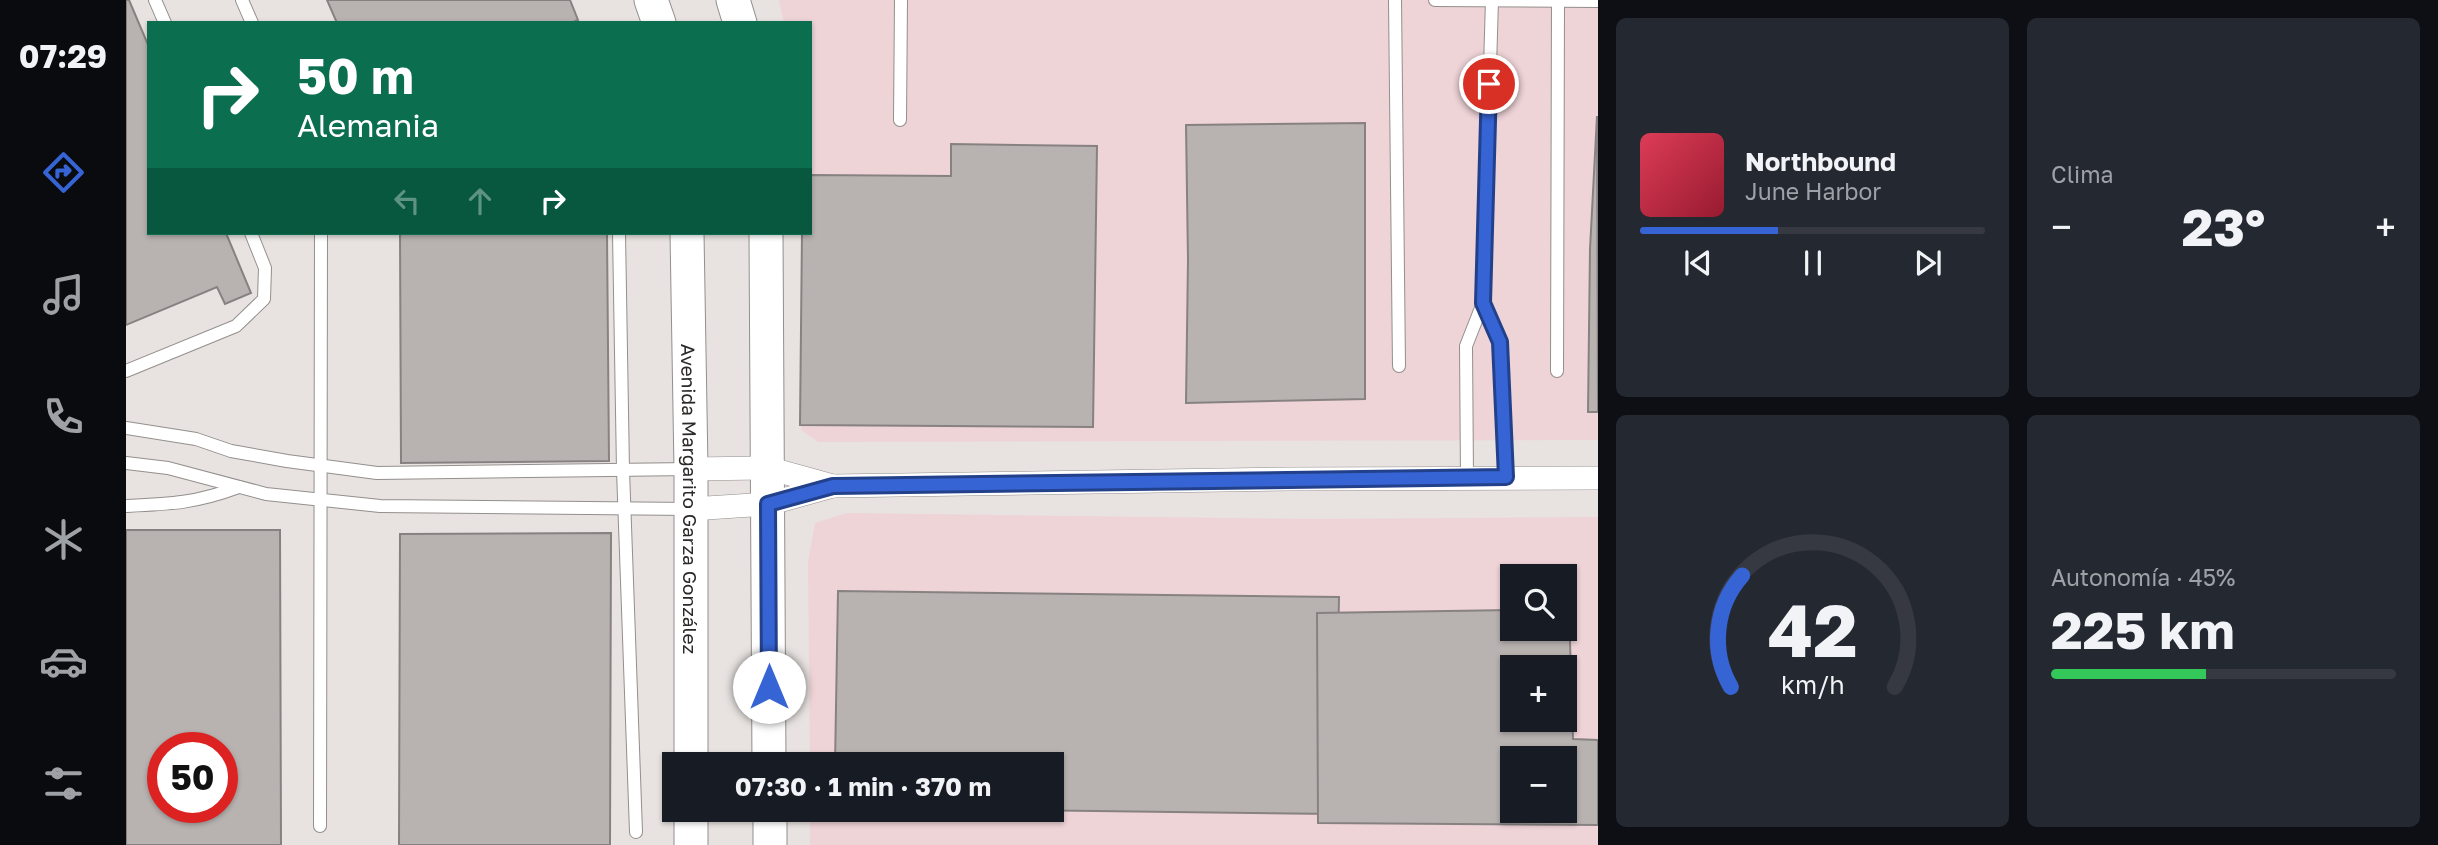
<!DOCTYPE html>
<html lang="es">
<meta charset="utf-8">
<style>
:root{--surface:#171b24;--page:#242831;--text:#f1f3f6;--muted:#9ea1a6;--line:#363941;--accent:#3664d4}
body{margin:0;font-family:"Golos Text",sans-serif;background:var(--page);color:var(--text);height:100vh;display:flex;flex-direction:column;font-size:26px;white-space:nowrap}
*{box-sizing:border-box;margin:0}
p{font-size:23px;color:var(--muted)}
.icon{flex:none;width:38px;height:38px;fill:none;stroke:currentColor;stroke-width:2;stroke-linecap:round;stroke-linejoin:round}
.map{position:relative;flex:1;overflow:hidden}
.details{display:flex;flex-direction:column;gap:18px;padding:18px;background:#0d0f14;width:840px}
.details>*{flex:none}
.top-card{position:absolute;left:21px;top:21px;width:665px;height:214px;border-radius:0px;box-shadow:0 2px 5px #0004;background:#0b6e4f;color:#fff;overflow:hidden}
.fabs{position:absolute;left:1374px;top:564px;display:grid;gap:14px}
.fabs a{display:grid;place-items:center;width:77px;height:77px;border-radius:0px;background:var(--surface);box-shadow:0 2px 5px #0004;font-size:35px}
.speed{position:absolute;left:21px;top:732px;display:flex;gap:14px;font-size:35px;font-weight:700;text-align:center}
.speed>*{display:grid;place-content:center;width:91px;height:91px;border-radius:50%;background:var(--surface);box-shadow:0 2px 5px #0004;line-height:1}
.speed .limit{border:10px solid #d22;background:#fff;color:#111}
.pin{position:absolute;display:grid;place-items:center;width:60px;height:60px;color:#fff;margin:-30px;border:4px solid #fff;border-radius:50%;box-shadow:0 2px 7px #0007}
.me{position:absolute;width:77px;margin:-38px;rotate:0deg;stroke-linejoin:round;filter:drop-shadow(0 0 5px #0008)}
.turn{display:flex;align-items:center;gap:24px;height:147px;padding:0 35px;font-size:32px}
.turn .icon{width:91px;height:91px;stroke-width:2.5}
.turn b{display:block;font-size:49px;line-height:60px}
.lanes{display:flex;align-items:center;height:66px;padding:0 35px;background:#0003;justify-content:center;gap:35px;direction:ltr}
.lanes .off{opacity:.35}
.big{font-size:52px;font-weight:700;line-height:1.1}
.details .card{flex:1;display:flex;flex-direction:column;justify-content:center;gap:10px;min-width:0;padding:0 24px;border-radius:10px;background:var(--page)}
.details .dial{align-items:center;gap:0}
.dial svg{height:182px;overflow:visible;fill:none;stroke:var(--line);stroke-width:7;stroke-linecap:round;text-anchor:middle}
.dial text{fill:var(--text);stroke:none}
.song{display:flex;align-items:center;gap:21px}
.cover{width:84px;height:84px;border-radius:10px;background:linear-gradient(135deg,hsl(350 70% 55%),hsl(350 70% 35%))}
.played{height:7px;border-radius:4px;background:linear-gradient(90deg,var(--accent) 40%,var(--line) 40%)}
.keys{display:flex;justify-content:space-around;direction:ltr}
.heat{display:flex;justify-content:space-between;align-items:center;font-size:38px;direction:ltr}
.charge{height:10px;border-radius:5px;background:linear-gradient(90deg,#34c759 45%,var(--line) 0)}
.details .tiles{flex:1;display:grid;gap:18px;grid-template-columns:repeat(2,1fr)}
.trip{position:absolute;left:536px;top:752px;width:402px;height:70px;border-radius:0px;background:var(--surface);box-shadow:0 2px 5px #0004;font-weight:700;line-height:70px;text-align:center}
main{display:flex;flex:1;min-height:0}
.menu{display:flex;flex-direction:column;width:126px;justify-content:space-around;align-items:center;background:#090b0e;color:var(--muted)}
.menu .icon{width:49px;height:49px}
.menu .active{color:var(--accent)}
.menu b{font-size:32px;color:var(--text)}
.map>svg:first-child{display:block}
</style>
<main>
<nav class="menu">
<b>07:29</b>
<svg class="icon active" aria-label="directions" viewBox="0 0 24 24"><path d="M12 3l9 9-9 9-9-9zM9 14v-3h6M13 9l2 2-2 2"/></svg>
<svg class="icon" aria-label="music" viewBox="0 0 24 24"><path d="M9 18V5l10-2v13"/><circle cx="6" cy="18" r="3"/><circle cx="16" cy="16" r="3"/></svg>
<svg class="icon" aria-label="phone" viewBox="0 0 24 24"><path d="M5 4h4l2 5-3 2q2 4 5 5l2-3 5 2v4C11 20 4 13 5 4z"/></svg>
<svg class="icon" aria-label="climate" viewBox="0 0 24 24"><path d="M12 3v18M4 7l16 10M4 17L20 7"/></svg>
<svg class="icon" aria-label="car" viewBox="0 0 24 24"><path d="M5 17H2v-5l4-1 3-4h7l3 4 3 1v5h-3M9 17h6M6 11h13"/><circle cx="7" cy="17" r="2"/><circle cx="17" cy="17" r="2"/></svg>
<svg class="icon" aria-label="filters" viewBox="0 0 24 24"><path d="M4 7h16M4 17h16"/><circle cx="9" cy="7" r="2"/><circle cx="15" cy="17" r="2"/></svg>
</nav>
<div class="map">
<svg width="1472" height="845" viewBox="0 0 1472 845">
<rect width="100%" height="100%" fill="#e8e3e1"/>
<!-- industrial -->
<g fill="#eed3d7" fill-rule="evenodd">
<path d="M653,0H1472V440L692,442L675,430L676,233H684V23H658Z"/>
<path d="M721,513L1190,519L1472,517V845H684V810H926V765H684L682,562L689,523ZM1386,576H1438V628H1386ZM1386,667H1438V719H1386ZM1386,758H1438V810H1386Z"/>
</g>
<!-- building -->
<g fill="#b8b3b1" stroke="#878281" stroke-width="2" fill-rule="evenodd">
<path d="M0,0H3L23,47V233H100L125,293L99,304L91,287L0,325Z"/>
<path d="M201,0H444L452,20L445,23H211Z"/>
<path d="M1471,116L1472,412H1462L1464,249Z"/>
<path d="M1239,123V399L1060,403L1062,260L1060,125Z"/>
<path d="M825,144L971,146L967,427L674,425L676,233H684V175L825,176Z"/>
<path d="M274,233H481L483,461L275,463Z"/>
<path d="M0,530H154L155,845H0ZM37,747H96V807H37Z"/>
<path d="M485,533L484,845H273L274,534Z"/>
<path d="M712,591L1213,597L1209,814L886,810H926V765H709Z"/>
<path d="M1438,609H1443L1447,739L1472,740V825L1192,823L1191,613L1386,610V628H1438ZM1386,667H1438V719H1386ZM1386,758H1438V810H1386Z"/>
</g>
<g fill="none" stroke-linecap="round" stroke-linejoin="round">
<defs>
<g id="service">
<path d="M29,0L39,23"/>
<path d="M116,0L126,23"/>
<path d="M1269,0L1273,366"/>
<path d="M1309,0L1472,1"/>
<path d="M774,120L775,0"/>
<path d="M493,233L497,470L510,832"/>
<path d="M1357,303L1374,343L1380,477"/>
<path d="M0,371L110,326L138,299L139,268L125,233"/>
<path d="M1431,371L1432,0"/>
<path d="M0,428L70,439L105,451L161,461L251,473L565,469"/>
<path d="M0,463L42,468L140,494L254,506L565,509"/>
<path d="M1341,478L1340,346L1357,303L1366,0"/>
<path d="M0,506C45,504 70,503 113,487"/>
<path d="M194,826L195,233"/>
</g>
<g id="minor">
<path d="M565,469L642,468L707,486"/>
<path d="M565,509L642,504L707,486L1163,479L1472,478"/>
</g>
<g id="secondary">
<path d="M525,0L533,23"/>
<path d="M607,0L614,23"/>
<path id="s1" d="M561,233L565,469V765"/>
<path d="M640,233L643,765"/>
<path d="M644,810V845"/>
<path d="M565,845V810"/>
</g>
</defs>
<!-- service casing -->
<use href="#service" stroke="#938f8d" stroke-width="14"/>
<!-- minor casing -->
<use href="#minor" stroke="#938f8d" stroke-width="24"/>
<!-- secondary casing -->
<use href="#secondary" stroke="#938f8d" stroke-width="35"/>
<!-- service -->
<use href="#service" stroke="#fff" stroke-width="12"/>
<!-- minor -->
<use href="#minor" stroke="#fff" stroke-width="23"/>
<!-- secondary -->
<use href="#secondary" stroke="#fff" stroke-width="33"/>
</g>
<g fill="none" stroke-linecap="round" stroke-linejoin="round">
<defs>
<path id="route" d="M643,687L642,504L707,486L1380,477L1374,342L1357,303L1363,84"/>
</defs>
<!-- route casing -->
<use href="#route" stroke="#23418a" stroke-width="18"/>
<!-- route -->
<use href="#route" stroke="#3664d4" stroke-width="12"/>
</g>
<g text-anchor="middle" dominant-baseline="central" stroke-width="5" stroke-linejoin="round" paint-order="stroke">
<!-- street labels -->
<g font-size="19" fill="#2c2a29" stroke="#fff">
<text stroke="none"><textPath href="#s1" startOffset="266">Avenida Margarito Garza González</textPath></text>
</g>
</g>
</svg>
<div class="fabs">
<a><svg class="icon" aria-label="search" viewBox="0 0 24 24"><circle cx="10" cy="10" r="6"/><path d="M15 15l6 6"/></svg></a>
<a>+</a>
<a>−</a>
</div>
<div class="speed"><div class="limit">50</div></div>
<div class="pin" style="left:1363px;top:84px;background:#d93025"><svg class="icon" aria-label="arrive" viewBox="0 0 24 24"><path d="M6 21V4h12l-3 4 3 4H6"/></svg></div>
<svg class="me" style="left:643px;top:687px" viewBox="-20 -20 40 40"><circle r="19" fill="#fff"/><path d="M0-13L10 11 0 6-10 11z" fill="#3664d4"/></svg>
<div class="trip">07:30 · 1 min · 370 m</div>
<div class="top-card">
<div class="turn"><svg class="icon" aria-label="right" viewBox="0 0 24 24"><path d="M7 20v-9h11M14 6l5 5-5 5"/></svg><div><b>50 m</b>Alemania</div></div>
<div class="lanes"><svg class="icon off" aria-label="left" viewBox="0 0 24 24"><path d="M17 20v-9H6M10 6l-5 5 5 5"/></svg><svg class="icon off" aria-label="ahead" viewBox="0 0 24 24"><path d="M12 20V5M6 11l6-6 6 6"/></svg><svg class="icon" aria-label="right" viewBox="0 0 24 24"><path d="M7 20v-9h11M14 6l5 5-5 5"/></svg></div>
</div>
</div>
<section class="details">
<div class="tiles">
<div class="card">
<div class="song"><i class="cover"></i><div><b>Northbound</b><p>June Harbor</p></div></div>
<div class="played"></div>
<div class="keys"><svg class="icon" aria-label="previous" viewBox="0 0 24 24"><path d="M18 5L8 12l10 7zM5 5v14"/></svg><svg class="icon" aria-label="pause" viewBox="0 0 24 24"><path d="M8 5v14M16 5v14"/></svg><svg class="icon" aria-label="next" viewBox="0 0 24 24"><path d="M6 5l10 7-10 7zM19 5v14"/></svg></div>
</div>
<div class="card"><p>Clima</p>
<div class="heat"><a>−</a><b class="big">23°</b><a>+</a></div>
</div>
<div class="card dial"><svg viewBox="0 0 100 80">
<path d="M14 69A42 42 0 1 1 86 69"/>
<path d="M14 69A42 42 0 0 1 19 20" stroke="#3664d4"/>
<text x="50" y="56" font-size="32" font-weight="700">42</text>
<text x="50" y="72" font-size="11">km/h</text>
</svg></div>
<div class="card"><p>Autonomía · 45%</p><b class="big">225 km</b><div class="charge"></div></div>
</div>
</section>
</main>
